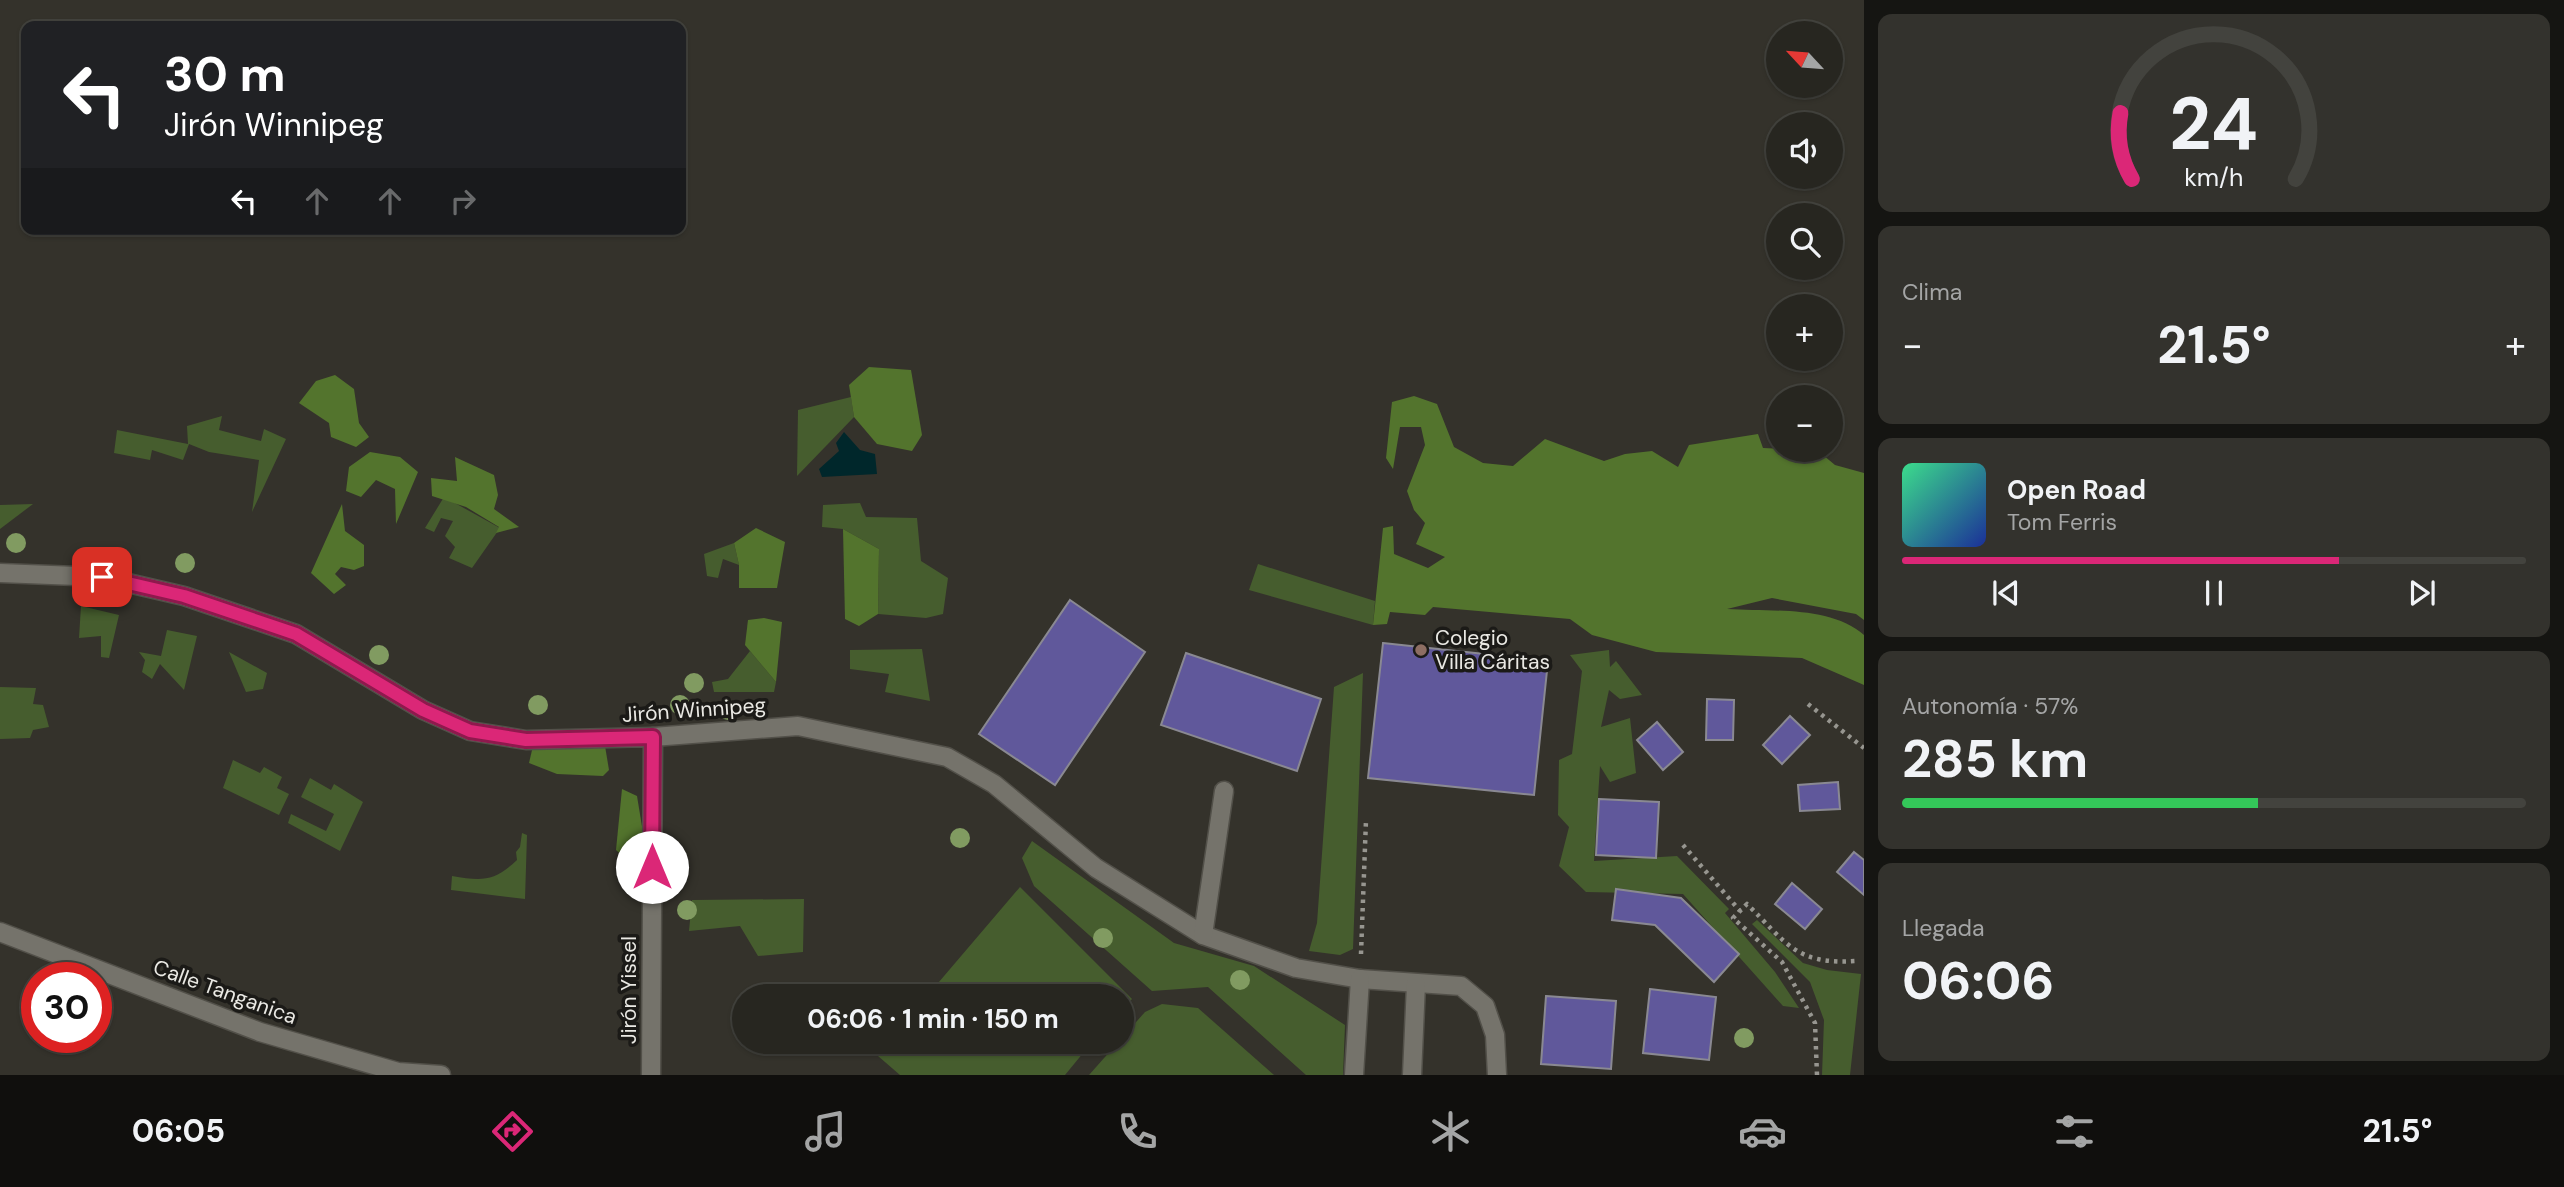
<!DOCTYPE html>
<html lang="es">
<meta charset="utf-8">
<style>
:root{--surface:#272620;--page:#33322d;--text:#f1f3f6;--muted:#a4a5a5;--line:#43433e;--accent:#db2777}
body{margin:0;font-family:"DM Sans",sans-serif;background:var(--page);color:var(--text);height:100vh;display:flex;flex-direction:column;font-size:26px;white-space:nowrap}
*{box-sizing:border-box;margin:0}
p{font-size:23px;color:var(--muted)}
.icon{flex:none;width:38px;height:38px;fill:none;stroke:currentColor;stroke-width:2;stroke-linecap:round;stroke-linejoin:round}
.map{position:relative;flex:1;overflow:hidden}
.panel{display:flex;flex-direction:column;gap:14px;padding:14px;background:#151512;width:700px}
.panel>*{flex:none}
.guide{position:absolute;left:21px;top:21px;width:665px;height:214px;border-radius:14px;box-shadow:0 2px 5px #0004,0 0 0 2px var(--line);background:#202124;color:#fff;overflow:hidden}
.needle{width:46px;rotate:296deg}
.fabs{position:absolute;left:1766px;top:21px;display:grid;gap:14px}
.fabs a{display:grid;place-items:center;width:77px;height:77px;border-radius:50%;background:var(--surface);box-shadow:0 2px 5px #0004,0 0 0 2px var(--line);font-size:35px}
.speed{position:absolute;left:21px;top:962px;display:flex;gap:14px;font-size:35px;font-weight:700;text-align:center}
.speed>*{display:grid;place-content:center;width:91px;height:91px;border-radius:50%;background:var(--surface);box-shadow:0 2px 5px #0004,0 0 0 2px var(--line);line-height:1}
.speed .limit{border:10px solid #d22;background:#fff;color:#111}
.pin{position:absolute;display:grid;place-items:center;width:60px;height:60px;color:#fff;margin:-30px;border-radius:14px;box-shadow:0 4px 10px #0006}
.me{position:absolute;width:77px;margin:-38px;rotate:0deg;stroke-linejoin:round;filter:drop-shadow(0 0 5px #0008)}
.turn{display:flex;align-items:center;gap:24px;height:147px;padding:0 28px;font-size:32px}
.turn .icon{width:91px;height:91px;stroke-width:2.5}
.turn b{display:block;font-size:49px;line-height:60px}
.lanes{display:flex;align-items:center;height:66px;padding:0 28px;background:#0003;justify-content:center;gap:35px;direction:ltr}
.lanes .off{opacity:.35}
.big{font-size:52px;font-weight:700;line-height:1.1}
.panel .widget{flex:1;display:flex;flex-direction:column;justify-content:center;gap:10px;min-width:0;padding:0 24px;border-radius:14px;background:var(--page)}
.panel .dial{align-items:center;gap:0}
.dial svg{height:182px;overflow:visible;fill:none;stroke:var(--line);stroke-width:7;stroke-linecap:round;text-anchor:middle}
.dial text{fill:var(--text);stroke:none}
.song{display:flex;align-items:center;gap:21px}
.cover{width:84px;height:84px;border-radius:10px;background:linear-gradient(135deg,hsl(150 70% 55%),hsl(230 70% 35%))}
.played{height:7px;border-radius:4px;background:linear-gradient(90deg,var(--accent) 70%,var(--line) 70%)}
.keys{display:flex;justify-content:space-around;direction:ltr}
.heat{display:flex;justify-content:space-between;align-items:center;font-size:38px;direction:ltr}
.charge{height:10px;border-radius:5px;background:linear-gradient(90deg,#34c759 57%,var(--line) 0)}
.trip{position:absolute;left:732px;top:984px;width:402px;height:70px;border-radius:35px;background:var(--surface);box-shadow:0 2px 5px #0004,0 0 0 2px var(--line);font-weight:700;line-height:70px;text-align:center}
.tab-bar{display:flex;height:112px;justify-content:space-around;align-items:center;background:#100f0d;color:var(--muted)}
.tab-bar .icon{width:49px;height:49px}
.tab-bar .selected{color:var(--accent)}
.tab-bar b{font-size:32px;color:var(--text)}
main{display:flex;flex:1;min-height:0}
.map>svg:first-child{display:block}
</style>
<main>
<div class="map">
<svg width="1864" height="1075" viewBox="0 0 1864 1075">
<rect width="100%" height="100%" fill="#34322b"/>
<!-- green -->
<g fill="#465d2e">
<path d="M851,397L854,417L797,476L798,410Z"/>
<path d="M222,416L219,430L261,441L264,429L286,439L252,512L259,460L209,452L189,444L183,460L152,450L150,460L114,453L117,430L188,444L187,426Z"/>
<path d="M444,497L500,528L472,568L449,558L455,547L445,536L453,521L441,518L434,532L425,528Z"/>
<path d="M860,503L866,517L917,518L921,561L948,578L943,614L926,618L878,614L879,549L843,529L822,527L823,505Z"/>
<path d="M33,504L0,529V505Z"/>
<path d="M734,543L739,565L723,559L718,578L707,576L704,554Z"/>
<path d="M1258,564L1375,601L1373,625L1249,590Z"/>
<path d="M81,606L119,615L109,658L101,657V636L79,638Z"/>
<path d="M167,630L197,636L184,690L160,664L152,679L142,672L145,660L139,652L161,656Z"/>
<path d="M922,649L930,701L885,692L889,674L850,669V650Z"/>
<path d="M1609,650L1610,667L1616,661L1642,695L1620,699L1609,690L1601,727L1630,718L1636,773L1610,782L1600,766L1594,861L1677,856L1729,909L1725,913L1775,972L1799,1008L1783,1006L1683,894L1586,892L1559,866L1569,827L1558,815L1559,760L1572,754L1582,671L1570,655Z"/>
<path d="M750,651L776,682L774,692H714L712,682L728,679Z"/>
<path d="M229,652L267,673L263,689L246,692Z"/>
<path d="M1363,673L1353,949L1340,955L1309,951L1317,923L1334,687Z"/>
<path d="M0,687L36,688L33,704L43,705L49,727L33,730L30,738L0,739Z"/>
<path d="M233,760L260,773L264,767L282,777L277,788L289,794L279,815L223,788Z"/>
<path d="M310,778L331,790L334,784L363,802L340,851L288,823L291,814L326,831L334,814L301,797Z"/>
<path d="M522,833L527,835L525,899L451,890L452,876C482,881 494,882 517,860L516,852L520,847Z"/>
<path d="M1032,841L1174,943L1254,966L1345,1025L1343,1075H1306L1208,987L1152,991L1034,886L1022,858Z"/>
<path d="M1020,887L1132,999L1122,1010V996H927Z"/>
<path d="M804,899L803,952L758,956L740,926L689,931L692,900Z"/>
<path d="M1757,920L1803,963L1827,970L1861,974L1850,1075H1822L1824,1020L1810,982L1752,924Z"/>
<path d="M1162,1004L1198,1008L1274,1075H1089L1145,1012Z"/>
<path d="M890,1041H1093L1065,1075H900L878,1056Z"/>
</g>
<!-- forest -->
<g fill="#53742d">
<path d="M869,367L911,370L922,435L912,451L877,444L854,417L849,385Z"/>
<path d="M335,375L354,389L359,423L369,437L356,447L331,437L329,423L299,403L316,381Z"/>
<path d="M1414,396L1437,404L1454,447L1483,463L1513,466L1545,439L1604,461L1625,454L1652,451L1678,467L1689,445L1758,434L1763,448L1817,450L1835,465L1864,473V620L1856,614L1772,598L1727,609C1769,612 1830,605 1864,635V685L1802,658L1656,652L1592,635L1570,619L1433,607L1425,615L1390,612L1387,624L1373,625L1383,528L1393,526L1394,554L1428,568L1445,557L1416,544L1425,523L1414,510L1407,491L1425,445L1421,427H1400L1393,469L1386,458L1392,402Z"/>
<path d="M370,452L400,457L418,472L396,524L395,489L376,480L361,497L346,491L349,467Z"/>
<path d="M455,457L494,475L498,495L494,509L519,527L496,533L499,527L466,507L432,496L431,478L457,481Z"/>
<path d="M342,504L345,531L364,545V566L354,570L341,567L335,574L346,585L334,594L311,573Z"/>
<path d="M756,528L785,542L777,588H739V565L734,543Z"/>
<path d="M843,529L879,549L878,614L859,626L845,619Z"/>
<path d="M764,618L782,622L776,682L745,645L748,620Z"/>
<path d="M533,746H605L609,770L603,776L557,774L529,763Z"/>
<path d="M622,789L637,796L646,851L632,865L616,850Z"/>
</g>
<!-- water -->
<path fill="#00272b" d="M844,432L860,450L875,454L877,474L822,477L819,469L839,451L836,443Z"/>
<!-- building -->
<g fill="#60589b" stroke="#8a8992" stroke-width="2">
<path d="M1070,600L1145,652L1055,785L979,734Z"/>
<path d="M1383,643L1548,661L1534,795L1368,778Z"/>
<path d="M1186,653L1321,699L1297,771L1161,725Z"/>
<path d="M1707,699L1734,700L1733,740H1706Z"/>
<path d="M1790,716L1810,735L1782,764L1763,745Z"/>
<path d="M1657,722L1683,752L1663,770L1637,740Z"/>
<path d="M1838,782L1840,809L1800,811L1798,785Z"/>
<path d="M1599,799L1659,802L1656,858L1596,855Z"/>
<path d="M1854,852L1864,860V895L1837,872Z"/>
<path d="M1792,883L1822,909L1805,929L1775,904Z"/>
<path d="M1616,889L1681,898L1739,954L1714,982L1655,925L1612,920Z"/>
<path d="M1650,989L1716,997L1709,1060L1643,1053Z"/>
<path d="M1546,996L1616,1001L1611,1069L1541,1064Z"/>
</g>
<g fill="none" stroke-linecap="round" stroke-linejoin="round">
<defs>
<g id="service">
<path d="M653,737L798,726L947,757L994,784L1096,868L1203,935L1296,968L1360,979L1461,986L1485,1006L1495,1035L1497,1075"/>
<path d="M1203,935L1224,791"/>
<path d="M1354,1075L1360,979"/>
<path d="M1412,1075L1416,984"/>
</g>
<g id="minor">
<path d="M0,573L102,577L184,596L296,634L423,710L470,731L526,740L653,737L651,1075"/>
<path d="M0,932L260,1032L398,1072L441,1075"/>
</g>
</defs>
<!-- service casing -->
<use href="#service" stroke="#525049" stroke-width="21"/>
<!-- minor casing -->
<use href="#minor" stroke="#525049" stroke-width="21"/>
<!-- path -->
<g stroke="#979690" stroke-width="4.5" stroke-dasharray="3.5 5" stroke-linecap="butt">
<path d="M1808,704L1864,748"/>
<path d="M1683,845L1740,911"/>
<path d="M1361,954L1366,820"/>
<path d="M1817,1075L1815,1023L1782,962L1733,918L1747,904C1787,943 1795,965 1856,961"/>
</g>
<!-- service -->
<use href="#service" stroke="#75736b" stroke-width="18"/>
<!-- minor -->
<use href="#minor" stroke="#75736b" stroke-width="18"/>
</g>
<!-- trees -->
<g fill="#819b61">
<circle cx="16" cy="543" r="10"/>
<circle cx="185" cy="563" r="10"/>
<circle cx="379" cy="655" r="10"/>
<circle cx="694" cy="683" r="10"/>
<circle cx="538" cy="705" r="10"/>
<circle cx="680" cy="705" r="10"/>
<circle cx="728" cy="710" r="10"/>
<circle cx="960" cy="838" r="10"/>
<circle cx="687" cy="910" r="10"/>
<circle cx="1103" cy="938" r="10"/>
<circle cx="1240" cy="980" r="10"/>
<circle cx="1744" cy="1038" r="10"/>
</g>
<g fill="none" stroke-linecap="round" stroke-linejoin="round">
<defs>
<path id="route" d="M102,577L184,596L296,634L423,710L470,731L526,740L653,737L652,867"/>
</defs>
<!-- route casing -->
<use href="#route" stroke="#8e194d" stroke-width="18"/>
<!-- route -->
<use href="#route" stroke="#db2777" stroke-width="12"/>
</g>
<!-- markers -->
<circle fill="#8d6e63" stroke="#1b1a17" stroke-width="2.5" cx="1421" cy="650" r="7"/>
<g text-anchor="middle" dominant-baseline="central" stroke-width="7" stroke-linejoin="round" paint-order="stroke">
<!-- poi labels -->
<g font-size="21" fill="#eae9e4" stroke="#1b1a17" text-anchor="start">
<text x="1435" y="638">Colegio<tspan x="1435" dy="24">Villa Cáritas</tspan></text>
</g>
<!-- street labels -->
<g font-size="21" fill="#eae9e4" stroke="#1b1a17">
<text transform="translate(694 710) rotate(-4)">Jirón Winnipeg</text>
<text transform="translate(629 990) rotate(-90)">Jirón Yissel</text>
<text transform="translate(225 992) rotate(20)">Calle Tanganica</text>
</g>
</g>
</svg>
<div class="fabs">
<a><svg class="needle" viewBox="-14 -14 28 28"><path d="M0-13l5 13h-10z" fill="#e53935"/><path d="M0 13l5-13h-10z" fill="#a4a5a5"/></svg></a>
<a><svg class="icon" aria-label="sound" viewBox="0 0 24 24"><path d="M4 9h4l5-4v14l-5-4H4zM17 9q2 3 0 6"/></svg></a>
<a><svg class="icon" aria-label="search" viewBox="0 0 24 24"><circle cx="10" cy="10" r="6"/><path d="M15 15l6 6"/></svg></a>
<a>+</a>
<a>−</a>
</div>
<div class="speed"><div class="limit">30</div></div>
<div class="pin" style="left:102px;top:577px;background:#d93025"><svg class="icon" aria-label="arrive" viewBox="0 0 24 24"><path d="M6 21V4h12l-3 4 3 4H6"/></svg></div>
<svg class="me" style="left:652px;top:867px" viewBox="-20 -20 40 40"><circle r="19" fill="#fff"/><path d="M0-13L10 11 0 6-10 11z" fill="#db2777"/></svg>
<div class="trip">06:06 · 1 min · 150 m</div>
<div class="guide">
<div class="turn"><svg class="icon" aria-label="left" viewBox="0 0 24 24"><path d="M17 20v-9H6M10 6l-5 5 5 5"/></svg><div><b>30 m</b>Jirón Winnipeg</div></div>
<div class="lanes"><svg class="icon" aria-label="left" viewBox="0 0 24 24"><path d="M17 20v-9H6M10 6l-5 5 5 5"/></svg><svg class="icon off" aria-label="ahead" viewBox="0 0 24 24"><path d="M12 20V5M6 11l6-6 6 6"/></svg><svg class="icon off" aria-label="ahead" viewBox="0 0 24 24"><path d="M12 20V5M6 11l6-6 6 6"/></svg><svg class="icon off" aria-label="right" viewBox="0 0 24 24"><path d="M7 20v-9h11M14 6l5 5-5 5"/></svg></div>
</div>
</div>
<section class="panel">
<div class="widget dial"><svg viewBox="0 0 100 80">
<path d="M14 69A42 42 0 1 1 86 69"/>
<path d="M14 69A42 42 0 0 1 9 40" stroke="#db2777"/>
<text x="50" y="56" font-size="32" font-weight="700">24</text>
<text x="50" y="72" font-size="11">km/h</text>
</svg></div>
<div class="widget"><p>Clima</p>
<div class="heat"><a>−</a><b class="big">21.5°</b><a>+</a></div>
</div>
<div class="widget">
<div class="song"><i class="cover"></i><div><b>Open Road</b><p>Tom Ferris</p></div></div>
<div class="played"></div>
<div class="keys"><svg class="icon" aria-label="previous" viewBox="0 0 24 24"><path d="M18 5L8 12l10 7zM5 5v14"/></svg><svg class="icon" aria-label="pause" viewBox="0 0 24 24"><path d="M8 5v14M16 5v14"/></svg><svg class="icon" aria-label="next" viewBox="0 0 24 24"><path d="M6 5l10 7-10 7zM19 5v14"/></svg></div>
</div>
<div class="widget"><p>Autonomía · 57%</p><b class="big">285 km</b><div class="charge"></div></div>
<div class="widget"><p>Llegada</p><b class="big">06:06</b></div>
</section>
</main>
<nav class="tab-bar">
<b>06:05</b>
<svg class="icon selected" aria-label="directions" viewBox="0 0 24 24"><path d="M12 3l9 9-9 9-9-9zM9 14v-3h6M13 9l2 2-2 2"/></svg>
<svg class="icon" aria-label="music" viewBox="0 0 24 24"><path d="M9 18V5l10-2v13"/><circle cx="6" cy="18" r="3"/><circle cx="16" cy="16" r="3"/></svg>
<svg class="icon" aria-label="phone" viewBox="0 0 24 24"><path d="M5 4h4l2 5-3 2q2 4 5 5l2-3 5 2v4C11 20 4 13 5 4z"/></svg>
<svg class="icon" aria-label="climate" viewBox="0 0 24 24"><path d="M12 3v18M4 7l16 10M4 17L20 7"/></svg>
<svg class="icon" aria-label="car" viewBox="0 0 24 24"><path d="M5 17H2v-5l4-1 3-4h7l3 4 3 1v5h-3M9 17h6M6 11h13"/><circle cx="7" cy="17" r="2"/><circle cx="17" cy="17" r="2"/></svg>
<svg class="icon" aria-label="filters" viewBox="0 0 24 24"><path d="M4 7h16M4 17h16"/><circle cx="9" cy="7" r="2"/><circle cx="15" cy="17" r="2"/></svg>
<b>21.5°</b>
</nav>
